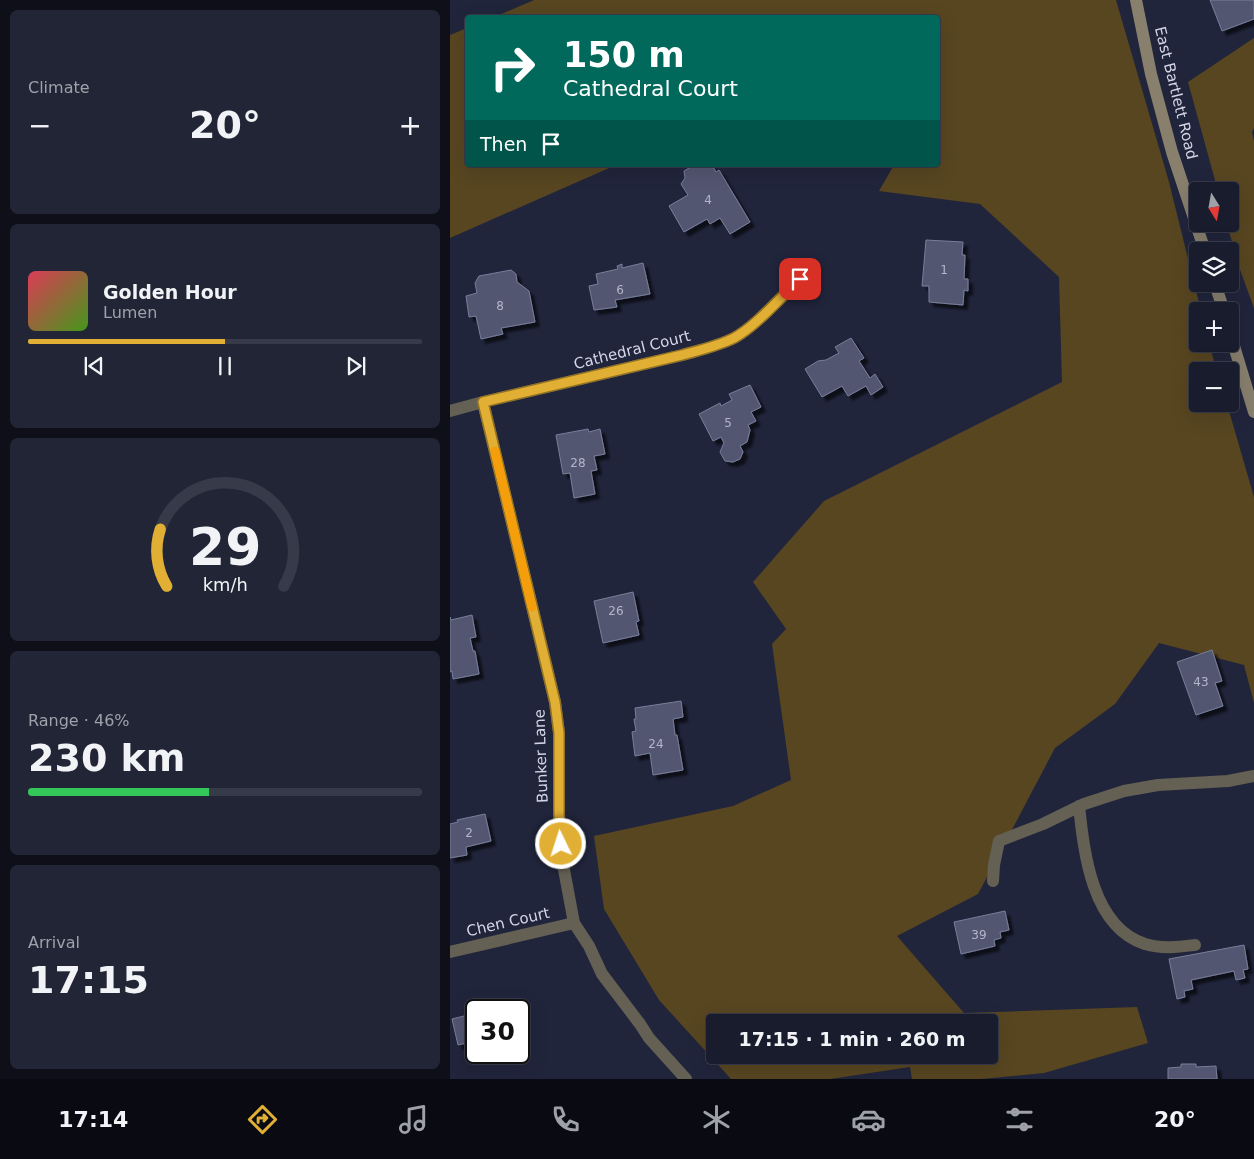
<!DOCTYPE html>
<meta charset="utf-8">
<style>
:root{--surface:#191c2d;--page:#222535;--text:#f1f3f6;--muted:#9fa1aa;--line:#373a49;--accent:#e1af34}
body{margin:0;font-family:"DejaVu Sans",sans-serif;background:var(--page);color:var(--text);height:100vh;display:flex;flex-direction:column;font-size:19px;white-space:nowrap}
*{box-sizing:border-box;margin:0}
p{font-size:16px;color:var(--muted)}
.icon{flex:none;width:28px;height:28px;fill:none;stroke:currentColor;stroke-width:2;stroke-linecap:round;stroke-linejoin:round}
.map{position:relative;flex:1;overflow:hidden}
.details{display:flex;flex-direction:column;gap:10px;padding:10px;background:#0e0f19;width:450px}
.details>*{flex:none}
.hud{position:absolute;left:15px;top:15px;width:475px;height:152px;border-radius:5px;box-shadow:0 5px 20px #0002,0 0 0 1px var(--line);background:#00695c;color:#fff;overflow:hidden}
.needle{width:32px;rotate:169deg}
.tools{position:absolute;left:739px;top:182px;display:grid;gap:10px}
.tools a{display:grid;place-items:center;width:50px;height:50px;border-radius:5px;background:var(--surface);box-shadow:0 5px 20px #0002,0 0 0 1px var(--line);font-size:25px}
.speed{position:absolute;left:15px;top:999px;display:flex;gap:10px;font-size:25px;font-weight:700;text-align:center}
.speed>*{display:grid;place-content:center;width:65px;height:65px;border-radius:50%;background:var(--surface);box-shadow:0 5px 20px #0002,0 0 0 1px var(--line);line-height:1}
.speed .limit{border:2px solid #111;border-radius:8px;background:#fff;color:#111}
.pin{position:absolute;display:grid;place-items:center;width:42px;height:42px;color:#fff;margin:-21px;border-radius:10px;box-shadow:0 2px 8px #0006}
.me{position:absolute;width:55px;margin:-28px;rotate:356deg;stroke-linejoin:round;filter:drop-shadow(0 0 4px #0008)}
.turn{display:flex;align-items:center;gap:18px;height:105px;padding:0 15px;font-size:22px}
.turn .icon{width:65px;height:65px;stroke-width:2.5}
.turn b{display:block;font-size:35px;line-height:42px}
.then{display:flex;align-items:center;height:48px;padding:0 15px;background:#0003;gap:10px;font-size:19px}
.big{font-size:38px;font-weight:700;line-height:1.1}
.details .tile{flex:1;display:flex;flex-direction:column;justify-content:center;gap:8px;min-width:0;padding:0 18px;border-radius:8px;background:var(--page)}
.details .dial{align-items:center;gap:0}
.dial svg{height:130px;overflow:visible;fill:none;stroke:var(--line);stroke-width:7;stroke-linecap:round;text-anchor:middle}
.dial text{fill:var(--text);stroke:none}
.song{display:flex;align-items:center;gap:15px}
.cover{width:60px;height:60px;border-radius:8px;background:linear-gradient(135deg,hsl(350 70% 55%),hsl(100 70% 35%))}
.played{height:5px;border-radius:2px;background:linear-gradient(90deg,var(--accent) 50%,var(--line) 50%)}
.keys{display:flex;justify-content:space-around;direction:ltr}
.heat{display:flex;justify-content:space-between;align-items:center;font-size:28px;direction:ltr}
.charge{height:8px;border-radius:4px;background:linear-gradient(90deg,#34c759 46%,var(--line) 0)}
.trip{position:absolute;left:256px;top:1014px;width:292px;height:50px;border-radius:5px;background:var(--surface);box-shadow:0 5px 20px #0002,0 0 0 1px var(--line);font-weight:700;line-height:50px;text-align:center}
.tabs{display:flex;height:80px;justify-content:space-around;align-items:center;background:#0a0b12;color:var(--muted)}
.tabs .icon{width:35px;height:35px}
.tabs .active{color:var(--accent)}
.tabs b{font-size:22px;color:var(--text)}
main{display:flex;flex:1;min-height:0}
.map>svg:first-child{display:block}
</style>
<main>
<section class="details">
<div class="tile"><p>Climate</p>
<div class="heat"><a>−</a><b class="big">20°</b><a>+</a></div>
</div>
<div class="tile">
<div class="song"><i class="cover"></i><div><b>Golden Hour</b><p>Lumen</p></div></div>
<div class="played"></div>
<div class="keys"><svg class="icon" aria-label="previous" viewBox="0 0 24 24"><path d="M18 5L8 12l10 7zM5 5v14"/></svg><svg class="icon" aria-label="pause" viewBox="0 0 24 24"><path d="M8 5v14M16 5v14"/></svg><svg class="icon" aria-label="next" viewBox="0 0 24 24"><path d="M6 5l10 7-10 7zM19 5v14"/></svg></div>
</div>
<div class="tile dial"><svg viewBox="0 0 100 80">
<path d="M14 69A42 42 0 1 1 86 69"/>
<path d="M14 69A42 42 0 0 1 10 34" stroke="#e1af34"/>
<text x="50" y="56" font-size="32" font-weight="700">29</text>
<text x="50" y="72" font-size="11">km/h</text>
</svg></div>
<div class="tile"><p>Range · 46%</p><b class="big">230 km</b><div class="charge"></div></div>
<div class="tile"><p>Arrival</p><b class="big">17:15</b></div>
</section>
<div class="map">
<svg width="804" height="1079" viewBox="0 0 804 1079">
<defs>
<filter id="shadow"><feDropShadow dx="4.5" dy="4.5" stdDeviation="1" flood-color="#0009"/></filter>
</defs>
<rect width="100%" height="100%" fill="#21253c"/>
<!-- green -->
<g fill="#584621" fill-rule="evenodd">
<path d="M84,0H666L719,182L751,311H748V344H759L767,371H748V404H777L804,497V703L794,665L709,643L665,704L605,748L528,894L447,936L514,1013L687,1007L698,1043L594,1073L531,1079H462L460,1067L380,1079H281L209,1000L154,909L144,836L283,806L341,780L322,644L336,629L303,582L374,501L612,382L609,277L530,204L429,191L444,165H488V18H42ZM265,1022H540V1055H265Z"/>
<path d="M17,28L18,165H166L0,238V35Z"/>
<path d="M804,38V128L802,132L804,141V308L789,267L777,224H780V191H768L738,82Z"/>
</g>
<!-- building -->
<g fill="#525771" stroke="#787e9a" filter="url(#shadow)">
<path d="M760,0H804V19L772,31Z"/>
<path d="M244,165H262L266,172L269,170L300,222L280,234L270,218L260,224L257,219L234,232L219,206L238,195L231,184L235,178L234,171Z"/>
<path d="M476,240L513,242L512,255H515L514,279H518V291L514,290L513,305L479,302V286H472Z"/>
<path d="M193,263L200,294L165,300L167,307L144,310L139,286L148,284L146,274L168,269L167,266L172,264V268Z"/>
<path d="M61,270L66,274L67,282L79,291L85,322L51,328L53,334L31,339L26,316L19,317L16,296L27,293L25,283L29,276Z"/>
<path d="M401,338L414,358L409,361L420,378L425,374L433,387L421,395L416,386L398,396L392,386L372,397L355,369L368,361L376,360L389,353L385,347Z"/>
<path d="M300,385L311,407L301,412L306,421L298,425L300,430L297,442L290,446L293,452L290,459L283,462L275,461L270,452L274,443L271,437L263,441L249,414L270,403L271,406L282,400L279,394Z"/>
<path d="M138,429L139,432L150,429L155,454L144,456L147,470L141,471L145,494L124,498L120,473L113,474L106,435Z"/>
<path d="M183,592L189,621L186,622L189,635L153,643L144,601Z"/>
<path d="M22,615L26,637L20,638L23,651H25L29,674L3,679L2,671L0,672V617L1,620Z"/>
<path d="M762,650L772,681L765,683L773,706L746,715L727,662Z"/>
<path d="M231,701L233,717L223,719L225,735H227L233,770L203,775L200,753L185,756L182,732L186,731L184,719H186L185,708Z"/>
<path d="M35,814L41,841L16,847L17,855L0,858V824L8,822L7,820Z"/>
<path d="M555,911L559,930L550,932L551,938L544,940L545,946L511,954L504,922Z"/>
<path d="M794,945L798,969L793,970L795,978L786,980L784,971L741,980L743,989L734,991L735,997L727,999L719,959Z"/>
<path d="M69,1001L74,1025L69,1026V1010H41L47,1009V1006Z"/>
<path d="M26,1013V1051L23,1052L21,1042L8,1045L2,1019Z"/>
<path d="M731,1064H746V1067L766,1066L767,1079H718V1068L731,1067Z"/>
</g>
<g fill="none" stroke-linecap="round" stroke-linejoin="round">
<!-- lane -->
<g stroke="#656054" stroke-width="12">
<path d="M629,806C634,853 642,927 695,944C712,949 728,947 745,945"/>
<path d="M543,881L544,865L549,841L593,824L634,804L674,791L708,785L778,781L804,776"/>
</g>
<!-- street -->
<g stroke="#656054" stroke-width="12">
<path d="M33,402L105,702L109,733V814L112,859L124,923L139,946L152,974L190,1024L199,1038L236,1079"/>
<path d="M0,411L33,402L233,355C250,350 268,346 284,338C306,326 331,297 350,279"/>
<path d="M0,952L124,923"/>
</g>
<!-- secondary -->
<g stroke="#887f6d" stroke-width="12">
<path d="M686,0L701,74L722,152L755,251"/>
<path d="M765,284L774,311"/>
<path d="M780,333L804,412"/>
</g>
</g>
<g fill="none" stroke-linecap="round" stroke-linejoin="round">
<defs>
<path id="route" d="M111,844L109,814V733L105,702L33,402L232,355C250,350 268,346 284,338C306,326 331,297 350,279"/>
</defs>
<!-- route casing -->
<use href="#route" stroke="#927222" stroke-width="12"/>
<!-- route -->
<use href="#route" stroke="#e1af34" stroke-width="9"/>
<!-- slow -->
<path stroke="#f59e0b" stroke-width="9" d="M45,451L82,607"/>
</g>
<g text-anchor="middle" dominant-baseline="central" stroke-width="5" stroke-linejoin="round" paint-order="stroke">
<!-- number labels -->
<g font-size="12" fill="#b3b6c9">
<text x="258" y="200">4</text>
<text x="494" y="270">1</text>
<text x="170" y="290">6</text>
<text x="50" y="306">8</text>
<text x="278" y="423">5</text>
<text x="128" y="463">28</text>
<text x="166" y="611">26</text>
<text x="751" y="682">43</text>
<text x="206" y="744">24</text>
<text x="19" y="833">2</text>
<text x="529" y="935">39</text>
</g>
<!-- street labels -->
<g font-size="15" fill="#d3d6e6" stroke="#21253c">
<text transform="translate(726 93) rotate(76)">East Bartlett Road</text>
<text transform="translate(182 350) rotate(-14)">Cathedral Court</text>
<text transform="translate(91 756) rotate(-92)">Bunker Lane</text>
<text transform="translate(58 922) rotate(-13)">Chen Court</text>
</g>
</g>
</svg>
<div class="tools">
<a><svg class="needle" viewBox="-14 -14 28 28"><path d="M0-13l5 13h-10z" fill="#e53935"/><path d="M0 13l5-13h-10z" fill="#9fa1aa"/></svg></a>
<a><svg class="icon" aria-label="layers" viewBox="0 0 24 24"><path d="M12 4l9 5-9 5-9-5zM3 14l9 5 9-5"/></svg></a>
<a>+</a>
<a>−</a>
</div>
<div class="speed"><div class="limit">30</div></div>
<div class="pin" style="left:350px;top:279px;background:#d93025"><svg class="icon" aria-label="arrive" viewBox="0 0 24 24"><path d="M6 21V4h12l-3 4 3 4H6"/></svg></div>
<svg class="me" style="left:111px;top:844px" viewBox="-20 -20 40 40"><circle r="17" fill="#e1af34" stroke="#fff" stroke-width="3"/><path d="M0-11L8 9 0 5-8 9z" fill="#fff"/></svg>
<div class="trip">17:15 · 1 min · 260 m</div>
<div class="hud">
<div class="turn"><svg class="icon" aria-label="right" viewBox="0 0 24 24"><path d="M7 20v-9h11M14 6l5 5-5 5"/></svg><div><b>150 m</b>Cathedral Court</div></div>
<div class="then">Then<svg class="icon" aria-label="arrive" viewBox="0 0 24 24"><path d="M6 21V4h12l-3 4 3 4H6"/></svg></div>
</div>
</div>
</main>
<nav class="tabs">
<b>17:14</b>
<svg class="icon active" aria-label="directions" viewBox="0 0 24 24"><path d="M12 3l9 9-9 9-9-9zM9 14v-3h6M13 9l2 2-2 2"/></svg>
<svg class="icon" aria-label="music" viewBox="0 0 24 24"><path d="M9 18V5l10-2v13"/><circle cx="6" cy="18" r="3"/><circle cx="16" cy="16" r="3"/></svg>
<svg class="icon" aria-label="phone" viewBox="0 0 24 24"><path d="M5 4h4l2 5-3 2q2 4 5 5l2-3 5 2v4C11 20 4 13 5 4z"/></svg>
<svg class="icon" aria-label="climate" viewBox="0 0 24 24"><path d="M12 3v18M4 7l16 10M4 17L20 7"/></svg>
<svg class="icon" aria-label="car" viewBox="0 0 24 24"><path d="M5 17H2v-5l4-1 3-4h7l3 4 3 1v5h-3M9 17h6M6 11h13"/><circle cx="7" cy="17" r="2"/><circle cx="17" cy="17" r="2"/></svg>
<svg class="icon" aria-label="filters" viewBox="0 0 24 24"><path d="M4 7h16M4 17h16"/><circle cx="9" cy="7" r="2"/><circle cx="15" cy="17" r="2"/></svg>
<b>20°</b>
</nav>
